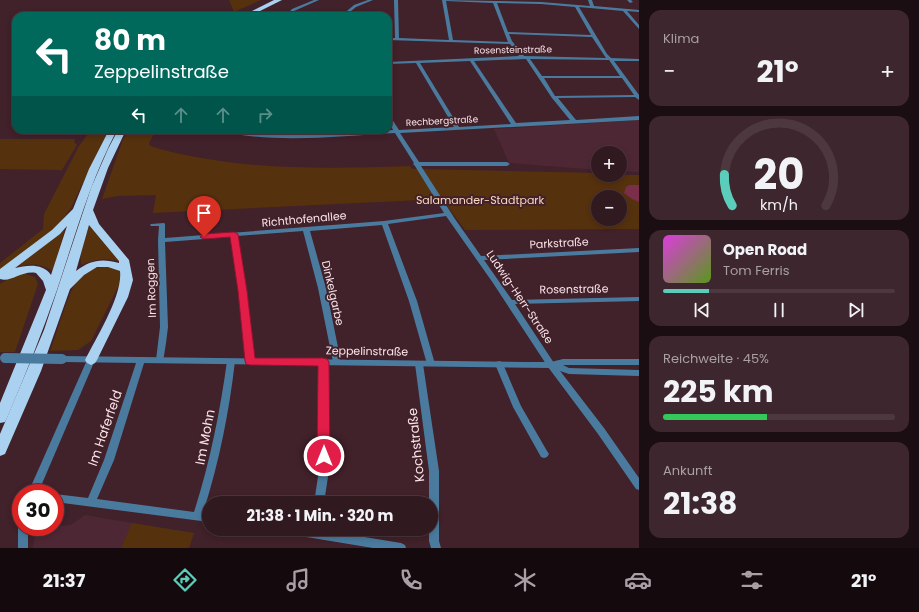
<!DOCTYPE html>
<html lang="de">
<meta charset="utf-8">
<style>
:root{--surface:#311920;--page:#3d262d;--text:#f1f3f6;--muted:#a8a0a5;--line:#4c383e;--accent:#5bcebb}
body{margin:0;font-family:Poppins,sans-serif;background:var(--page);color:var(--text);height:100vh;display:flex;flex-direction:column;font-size:15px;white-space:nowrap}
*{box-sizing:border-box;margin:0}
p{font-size:13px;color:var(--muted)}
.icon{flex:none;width:22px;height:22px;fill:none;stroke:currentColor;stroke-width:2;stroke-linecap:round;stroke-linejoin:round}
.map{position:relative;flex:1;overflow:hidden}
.panel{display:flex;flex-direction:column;gap:10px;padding:10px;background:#1b0e12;width:280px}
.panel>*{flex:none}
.banner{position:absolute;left:12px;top:12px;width:380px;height:122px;border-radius:12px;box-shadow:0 2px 6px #0003,0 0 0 1px var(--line);background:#00695c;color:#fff;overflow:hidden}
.controls{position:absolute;left:591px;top:146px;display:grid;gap:8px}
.controls a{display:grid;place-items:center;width:36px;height:36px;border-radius:50%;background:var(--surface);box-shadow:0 2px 6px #0003,0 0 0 1px var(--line);font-size:20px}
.speed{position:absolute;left:12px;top:484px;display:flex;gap:8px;font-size:20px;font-weight:700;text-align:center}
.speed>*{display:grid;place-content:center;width:52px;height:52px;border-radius:50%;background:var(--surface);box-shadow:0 2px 6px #0003,0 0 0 1px var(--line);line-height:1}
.speed .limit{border:6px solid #d22;background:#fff;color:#111}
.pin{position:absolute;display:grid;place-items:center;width:34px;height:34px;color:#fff;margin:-41px -17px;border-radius:50% 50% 50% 0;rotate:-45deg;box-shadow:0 0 4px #0007}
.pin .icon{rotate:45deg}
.me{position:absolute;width:44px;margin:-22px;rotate:0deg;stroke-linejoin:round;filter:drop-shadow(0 0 3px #0008)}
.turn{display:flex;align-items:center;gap:14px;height:84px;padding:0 16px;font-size:18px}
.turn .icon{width:52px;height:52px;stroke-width:2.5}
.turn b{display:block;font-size:28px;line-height:34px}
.lanes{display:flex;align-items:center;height:38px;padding:0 16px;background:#0003;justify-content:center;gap:20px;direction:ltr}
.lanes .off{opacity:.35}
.big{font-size:30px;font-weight:700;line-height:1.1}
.panel .card{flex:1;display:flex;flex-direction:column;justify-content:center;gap:6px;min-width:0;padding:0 14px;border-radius:12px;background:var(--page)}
.panel .dial{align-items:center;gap:0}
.dial svg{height:104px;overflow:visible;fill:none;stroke:var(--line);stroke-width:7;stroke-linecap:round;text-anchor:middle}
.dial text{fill:var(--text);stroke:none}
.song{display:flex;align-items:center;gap:12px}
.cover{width:48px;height:48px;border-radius:6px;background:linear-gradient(135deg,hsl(300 70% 55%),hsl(90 70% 35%))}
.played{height:4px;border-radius:2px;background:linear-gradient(90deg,var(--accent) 20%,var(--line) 20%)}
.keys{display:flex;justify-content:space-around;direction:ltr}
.heat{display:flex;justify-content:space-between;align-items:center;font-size:22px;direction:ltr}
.charge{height:6px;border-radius:3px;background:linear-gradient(90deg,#34c759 45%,var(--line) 0)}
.trip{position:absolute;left:202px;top:496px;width:236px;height:40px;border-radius:20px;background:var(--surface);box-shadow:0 2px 6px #0003,0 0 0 1px var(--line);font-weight:700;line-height:40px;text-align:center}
.tab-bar{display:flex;height:64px;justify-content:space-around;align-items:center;background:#140a0d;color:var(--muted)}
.tab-bar .icon{width:28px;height:28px}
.tab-bar .selected{color:var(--accent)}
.tab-bar b{font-size:18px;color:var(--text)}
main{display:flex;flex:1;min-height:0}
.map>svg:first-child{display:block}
</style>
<main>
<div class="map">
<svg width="639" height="548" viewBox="0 0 639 548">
<rect width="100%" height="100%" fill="#41212a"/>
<!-- built -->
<g fill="#4e2734">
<path d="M639,120V172L620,171V153H598V170L509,163L494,129Z"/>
<path d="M85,515L132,523L194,533L189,548H33L36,527L71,525Z"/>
</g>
<!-- green -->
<g fill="#55310e" fill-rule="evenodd">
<path d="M229,0H261L234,12Z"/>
<path d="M91,130H110L97,153L71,208L56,228L0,270V263L43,229L44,214L79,146Z"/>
<path d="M129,130H156L149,143L150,146C234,171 324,169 410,166L412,169H423L598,173V175H639V229L465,230L442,199L153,213L156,195L118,196L102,199L123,139ZM598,197H620V219H598Z"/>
<path d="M0,139H75L74,142L77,145L62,170L0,169Z"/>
<path d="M90,223L121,262C105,257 97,259 81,265L80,253Z"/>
<path d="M65,229L53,271C37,262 30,264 14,267Z"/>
<path d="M112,266L119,270L123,277L91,341L78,350L50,351C56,336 70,286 80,276C89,267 101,267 112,266Z"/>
<path d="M23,273L35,277L38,284L15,352H0V284L14,275Z"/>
<path d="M132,523L194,533L189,548H121Z"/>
</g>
<!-- water -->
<path fill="#7b2e4a" d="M629,185H639V202L632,199L624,193L626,187Z"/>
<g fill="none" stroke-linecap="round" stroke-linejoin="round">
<!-- minor -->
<g fill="#4a7b9e" fill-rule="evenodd">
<path d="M314,0H319L294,11L290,16H286L292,9Z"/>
<path d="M368,0H373L356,7L345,16H341L354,5Z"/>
<path d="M394,0H398L399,38L449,40L442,0L541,2L590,6L588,0H592L594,6L639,10V12L627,11L639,25V29L623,11L579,7L607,54L611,58L639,59V61H614L639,95V100L635,97L558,98L576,120L639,116V120L400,133L419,162H507L510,164L507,166H421L455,219L481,256L639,248V252L484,260L512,300L639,297V301L515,304L554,363L604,428L639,478V490L636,489L598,434L548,367L493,283L446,216L388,224L417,301L435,364L434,366H428L427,364L409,301L382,225L310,231L326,288L341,362L340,364H334L333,362L318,288L303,231L237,236L247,291L254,361L253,363H247L246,361L239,291L231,237L165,242L168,327L166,343L163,362H157L156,360L160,327L158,240L159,226H151L150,225L151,224L164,223L165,224V238L384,221L444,213L415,166L413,164L414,163L395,133C339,136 275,144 220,131L219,130C238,130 256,134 274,134C314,135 354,132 393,130L388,121V115L390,116L399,130L454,127L416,63L388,64V62L519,56L510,44L388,40V38H395ZM446,1L493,3L508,42L453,40ZM497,3L541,4L575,7L591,35L508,32ZM509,34L592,37L606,58L524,56L512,41ZM526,59L552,98L570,120L516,123L474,61ZM530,59L609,60L620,76H542ZM470,61L511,124L459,127L420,63ZM544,78H622L634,95L555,96Z"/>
<path d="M627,0H631L633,2L630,3Z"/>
<path d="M91,357L94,358L95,360L38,493H28L87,360L88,358Z"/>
<path d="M141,357L144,358L145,360L114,460L97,499L194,512C210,462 220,412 227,361L228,359H234L235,361C229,413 219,463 203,513L209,514V522L55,502V494L88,498L104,460L137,360L138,358Z"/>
<path d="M323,359L326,360L327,362L329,470L324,503H314L319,470V362L320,360Z"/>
<path d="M419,361L422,362L423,364L439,471V541L441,548H431L429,541V529H431V503H429V471L415,364L416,362Z"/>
<path d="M499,361L502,362L503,364L521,406L547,451L549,454L547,457L544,458L541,457L513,407L495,364L496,362Z"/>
<path d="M21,523V527H28V548H18V527Z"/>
<path d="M283,529H316L401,543L405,545L406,548H373L288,534L284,532Z"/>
</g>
<!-- tertiary -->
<path fill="#4a7b9e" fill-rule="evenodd" d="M62,356L524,362H551L563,359H639V365H563L569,368L639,370V376L569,374L551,368L62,362L59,361L57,359L59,357Z"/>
<!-- trunk -->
<g fill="#aad2f0" fill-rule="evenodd">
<path d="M274,0H282L250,16H242Z"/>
<path d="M109,130H117C90,181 75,236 57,290C42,333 25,376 7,418L5,422L0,423V403L46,290L43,281L36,273C22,270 11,283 0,279V269L52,230L73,209L89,169ZM67,226L51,275C43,263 27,265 15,268L60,234Z"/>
<path d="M118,130H126L108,168L93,210L99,224L129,260L133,280L128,297L97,360L95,363L91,365L87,363L85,360C96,338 123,295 120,271L108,267H97L84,275L70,289L41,371L5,454L0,456V434L44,330L91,188L108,149ZM89,225L119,261V263C102,258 90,260 76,271Z"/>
</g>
<!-- tertiary-bridge -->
<path stroke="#4a7b9e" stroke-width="10" d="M5,358L62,359"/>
</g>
<!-- route -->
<path fill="#e11d48" stroke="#92132f" d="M234,232L238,234L247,291L255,358H323L327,359L329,362L330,456L328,459L324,461L319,459L317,456L318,366L250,365L246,364L245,361L238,291L230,237L204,239L200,237L204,234Z"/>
<g text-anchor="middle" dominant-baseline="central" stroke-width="4" stroke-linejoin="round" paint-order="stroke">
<!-- far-street labels -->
<g font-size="9" fill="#fae4e9" stroke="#41212a">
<text transform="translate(513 50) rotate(-1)">Rosensteinstraße</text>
<text transform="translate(442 121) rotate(-3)">Rechbergstraße</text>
</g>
<!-- park labels -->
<g font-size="11" fill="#fdd9bb" stroke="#41212a">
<text x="480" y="200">Salamander-Stadtpark</text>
</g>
<!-- street labels -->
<g font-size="11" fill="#fae4e9" stroke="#41212a">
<text transform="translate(304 219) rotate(-5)">Richthofenallee</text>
<text transform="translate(559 243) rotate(-3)">Parkstraße</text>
<text transform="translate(151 288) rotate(-92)">Im Roggen</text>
<text transform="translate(574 289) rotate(-1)">Rosenstraße</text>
<text transform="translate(333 293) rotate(77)">Dinkelgarbe</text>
<text transform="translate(520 297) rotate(56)">Ludwig-Herr-Straße</text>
<text transform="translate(367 351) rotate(1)">Zeppelinstraße</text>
</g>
<!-- near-street labels -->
<g font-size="13" fill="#fae4e9" stroke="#41212a">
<text transform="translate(105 428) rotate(-71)">Im Haferfeld</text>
<text transform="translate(205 437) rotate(-79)">Im Mohn</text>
<text transform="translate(416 445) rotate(-96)">Kochstraße</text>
</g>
</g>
</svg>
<div class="controls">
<a>+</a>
<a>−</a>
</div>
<div class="speed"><div class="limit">30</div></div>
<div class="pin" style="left:204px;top:237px;background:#d93025"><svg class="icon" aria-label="arrive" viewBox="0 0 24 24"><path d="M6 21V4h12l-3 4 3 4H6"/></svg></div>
<svg class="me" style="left:324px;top:456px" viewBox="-20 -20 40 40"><circle r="17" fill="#e11d48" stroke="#fff" stroke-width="3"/><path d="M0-11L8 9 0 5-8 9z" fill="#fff"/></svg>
<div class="trip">21:38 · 1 Min. · 320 m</div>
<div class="banner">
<div class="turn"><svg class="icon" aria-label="left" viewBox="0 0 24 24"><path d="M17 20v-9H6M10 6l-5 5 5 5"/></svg><div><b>80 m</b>Zeppelinstraße</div></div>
<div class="lanes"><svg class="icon" aria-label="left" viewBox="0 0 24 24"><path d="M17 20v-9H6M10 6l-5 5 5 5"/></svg><svg class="icon off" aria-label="ahead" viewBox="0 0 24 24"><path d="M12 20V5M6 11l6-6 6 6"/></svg><svg class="icon off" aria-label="ahead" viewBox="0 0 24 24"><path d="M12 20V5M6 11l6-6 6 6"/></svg><svg class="icon off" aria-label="right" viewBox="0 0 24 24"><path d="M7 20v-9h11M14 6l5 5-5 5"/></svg></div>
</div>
</div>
<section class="panel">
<div class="card"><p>Klima</p>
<div class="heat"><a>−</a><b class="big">21°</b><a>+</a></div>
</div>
<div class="card dial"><svg viewBox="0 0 100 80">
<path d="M14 69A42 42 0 1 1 86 69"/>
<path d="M14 69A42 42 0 0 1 8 45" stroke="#5bcebb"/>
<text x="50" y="56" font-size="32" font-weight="700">20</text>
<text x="50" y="72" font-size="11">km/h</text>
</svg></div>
<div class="card">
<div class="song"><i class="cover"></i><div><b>Open Road</b><p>Tom Ferris</p></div></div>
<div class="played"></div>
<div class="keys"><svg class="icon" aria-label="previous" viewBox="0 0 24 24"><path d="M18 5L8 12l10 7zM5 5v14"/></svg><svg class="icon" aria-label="pause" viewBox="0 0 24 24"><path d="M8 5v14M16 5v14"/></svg><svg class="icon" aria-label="next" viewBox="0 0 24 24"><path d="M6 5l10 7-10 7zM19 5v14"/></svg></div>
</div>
<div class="card"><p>Reichweite · 45%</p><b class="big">225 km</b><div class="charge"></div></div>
<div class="card"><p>Ankunft</p><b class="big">21:38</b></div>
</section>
</main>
<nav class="tab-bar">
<b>21:37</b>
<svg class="icon selected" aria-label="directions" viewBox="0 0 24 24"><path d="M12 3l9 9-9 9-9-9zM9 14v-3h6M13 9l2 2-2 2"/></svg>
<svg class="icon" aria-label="music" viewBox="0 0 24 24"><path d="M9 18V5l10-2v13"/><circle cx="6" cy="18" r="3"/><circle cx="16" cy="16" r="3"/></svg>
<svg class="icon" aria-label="phone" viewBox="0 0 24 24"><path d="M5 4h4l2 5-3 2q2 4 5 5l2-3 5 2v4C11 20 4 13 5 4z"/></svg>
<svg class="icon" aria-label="climate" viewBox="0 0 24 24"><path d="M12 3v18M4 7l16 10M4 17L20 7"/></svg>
<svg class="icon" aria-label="car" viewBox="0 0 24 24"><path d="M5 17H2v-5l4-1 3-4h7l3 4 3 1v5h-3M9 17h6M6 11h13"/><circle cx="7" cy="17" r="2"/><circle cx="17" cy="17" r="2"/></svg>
<svg class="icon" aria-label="filters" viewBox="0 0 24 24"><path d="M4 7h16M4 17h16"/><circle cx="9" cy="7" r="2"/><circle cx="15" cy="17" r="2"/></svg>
<b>21°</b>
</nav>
